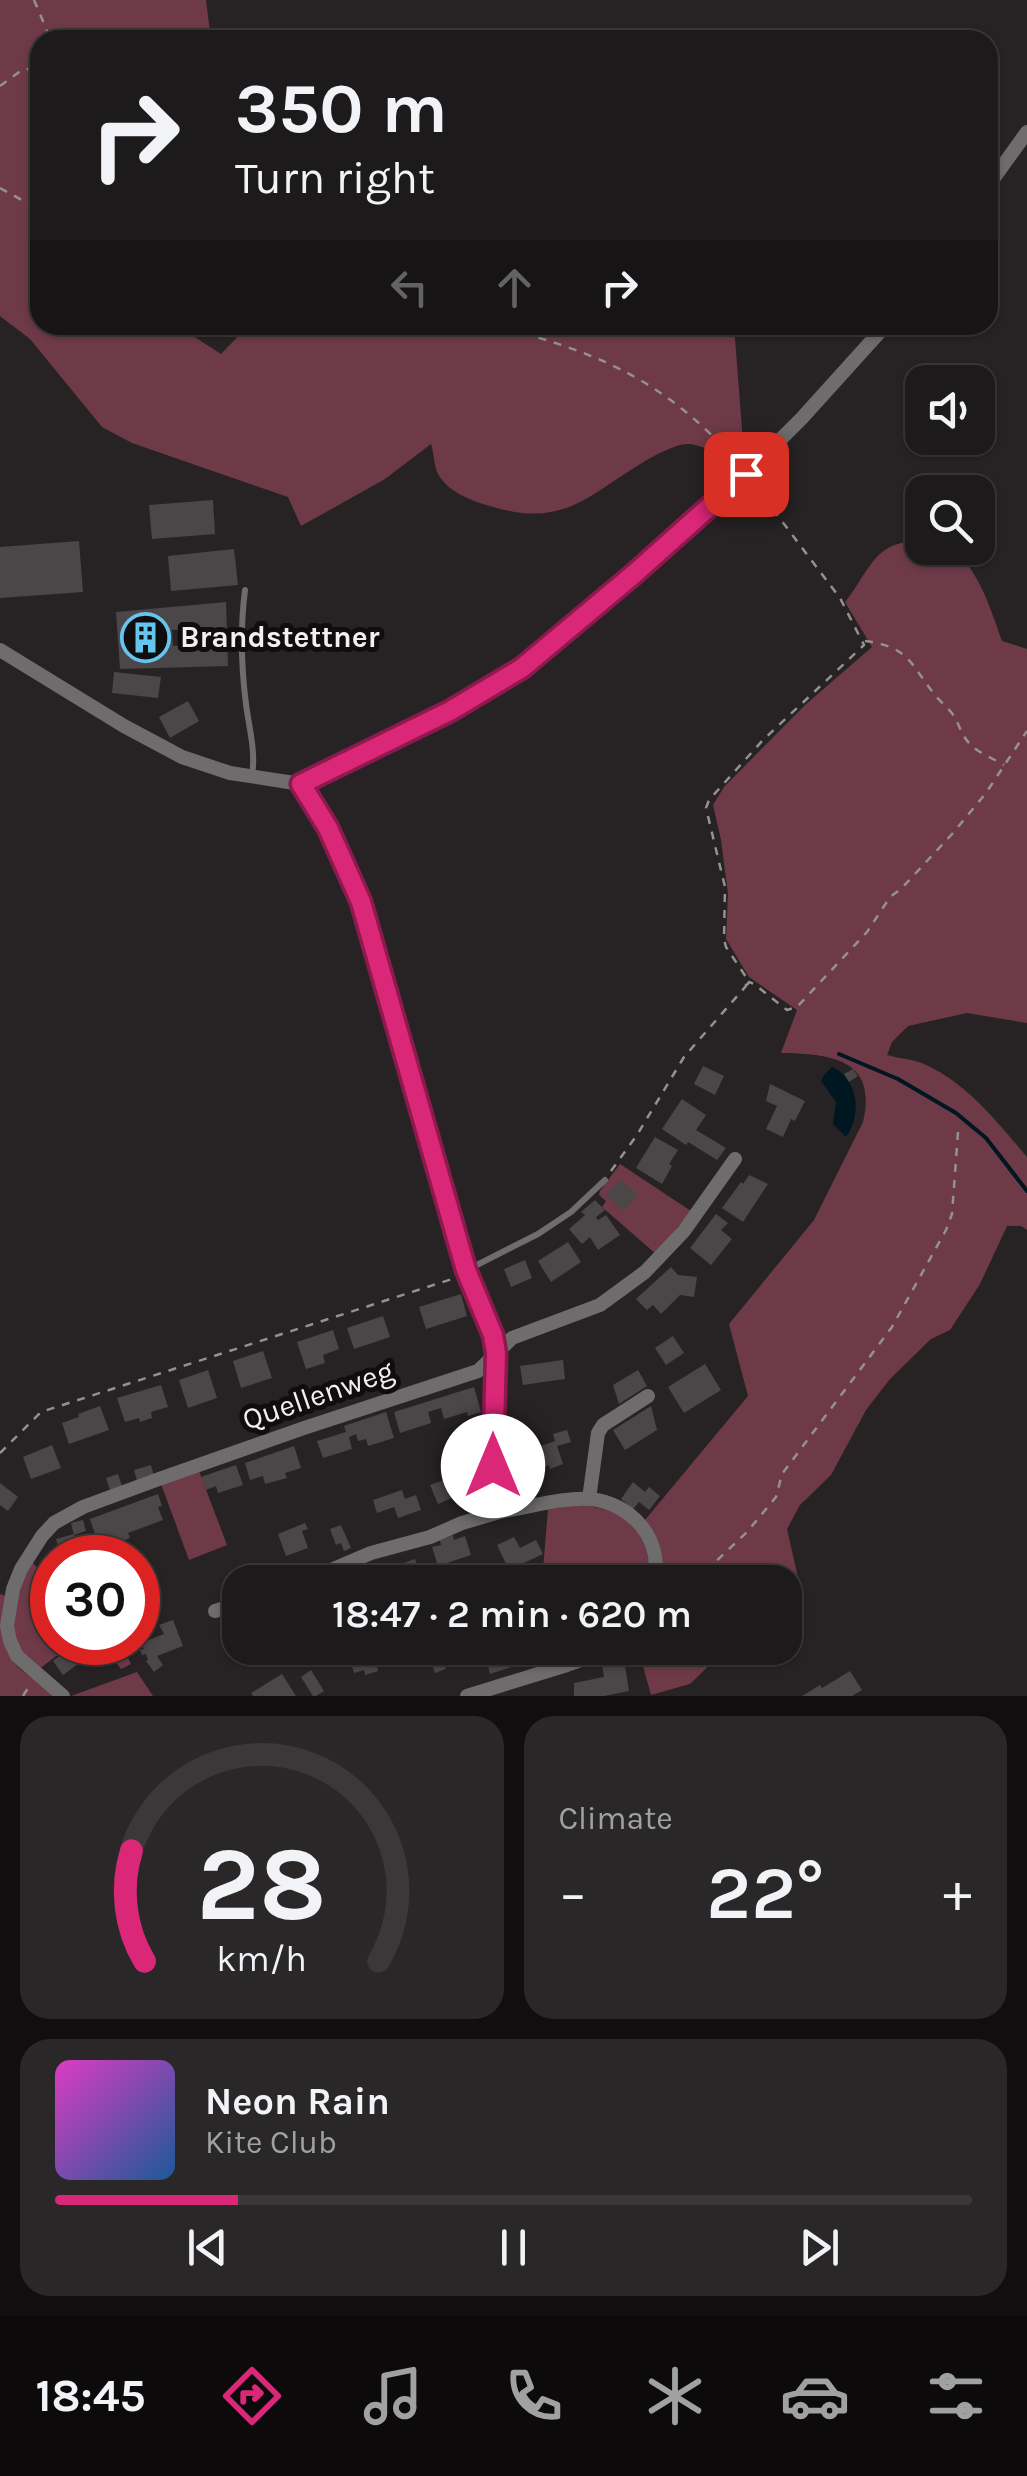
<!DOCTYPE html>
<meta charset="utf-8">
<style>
:root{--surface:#1d1a1b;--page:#2a2728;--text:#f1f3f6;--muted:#a0a1a3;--line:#3b383a;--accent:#db2777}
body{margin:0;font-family:Karla,sans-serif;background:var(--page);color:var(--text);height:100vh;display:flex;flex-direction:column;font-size:38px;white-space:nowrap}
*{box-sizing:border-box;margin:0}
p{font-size:32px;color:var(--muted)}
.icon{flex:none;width:55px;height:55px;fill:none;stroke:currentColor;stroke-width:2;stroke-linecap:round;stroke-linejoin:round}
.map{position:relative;height:1696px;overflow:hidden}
.panel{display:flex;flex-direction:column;gap:20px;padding:20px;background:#100e0f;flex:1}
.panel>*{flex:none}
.banner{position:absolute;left:30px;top:30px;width:968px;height:305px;border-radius:30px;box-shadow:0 2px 8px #0004,0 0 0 2px var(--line);background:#1d1a1b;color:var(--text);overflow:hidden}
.buttons{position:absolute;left:905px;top:365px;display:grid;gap:20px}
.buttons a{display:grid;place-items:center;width:90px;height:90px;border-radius:20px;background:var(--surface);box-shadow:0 2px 8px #0004,0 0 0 2px var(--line);font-size:50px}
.speed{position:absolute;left:30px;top:1535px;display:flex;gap:20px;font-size:50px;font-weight:700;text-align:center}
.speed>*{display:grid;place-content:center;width:130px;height:130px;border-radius:50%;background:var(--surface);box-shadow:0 2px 8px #0004,0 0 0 2px var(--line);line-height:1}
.speed .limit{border:15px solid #d22;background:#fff;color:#111}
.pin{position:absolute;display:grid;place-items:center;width:85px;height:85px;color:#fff;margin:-42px;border-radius:20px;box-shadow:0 5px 15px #0006}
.me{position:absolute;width:110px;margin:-55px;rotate:0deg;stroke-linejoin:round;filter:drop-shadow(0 0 8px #0008)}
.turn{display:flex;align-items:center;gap:35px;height:210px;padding:0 40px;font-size:45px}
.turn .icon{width:130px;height:130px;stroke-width:2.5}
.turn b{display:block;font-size:70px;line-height:85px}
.lanes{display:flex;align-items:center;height:95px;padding:0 40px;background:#0003;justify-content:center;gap:50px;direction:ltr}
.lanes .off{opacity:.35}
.big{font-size:75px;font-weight:600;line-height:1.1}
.panel .tile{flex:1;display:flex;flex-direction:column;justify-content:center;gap:15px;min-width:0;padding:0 35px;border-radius:30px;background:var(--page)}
.panel .dial{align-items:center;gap:0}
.dial svg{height:260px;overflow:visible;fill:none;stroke:var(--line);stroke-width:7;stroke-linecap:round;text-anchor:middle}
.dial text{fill:var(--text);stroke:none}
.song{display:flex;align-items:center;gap:30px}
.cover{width:120px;height:120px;border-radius:15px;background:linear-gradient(135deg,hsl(310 70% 55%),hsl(210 70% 35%))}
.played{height:10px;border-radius:5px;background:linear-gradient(90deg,var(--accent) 20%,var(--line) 20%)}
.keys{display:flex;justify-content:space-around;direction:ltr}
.heat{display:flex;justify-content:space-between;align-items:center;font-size:55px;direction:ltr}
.panel .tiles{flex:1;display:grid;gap:20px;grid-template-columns:1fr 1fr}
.tile:last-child{grid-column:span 2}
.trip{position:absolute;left:222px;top:1565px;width:580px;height:100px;border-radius:30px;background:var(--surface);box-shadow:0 2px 8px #0004,0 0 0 2px var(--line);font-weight:600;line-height:100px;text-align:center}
.tabs{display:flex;height:160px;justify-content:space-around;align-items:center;background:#0c0a0b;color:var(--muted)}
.tabs .icon{width:70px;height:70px}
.tabs .active{color:var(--accent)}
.tabs b{font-size:45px;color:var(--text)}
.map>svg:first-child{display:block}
</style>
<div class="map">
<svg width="1027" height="1696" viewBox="0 0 1027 1696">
<rect width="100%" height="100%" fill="#272324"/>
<!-- green -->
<g fill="#6e3a48">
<path d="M0,0H206L211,40H40V325H176L221,354L249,325H580L584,327L587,325H734L745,469C728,460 707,445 688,444C677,444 662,452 652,457C590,492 567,530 490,506C472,501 448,492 438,474C434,466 434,453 431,444L385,479L301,526L288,497L132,443L102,427L30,339L0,316Z"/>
<path d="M921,538L922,548H954C981,577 989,604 1002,641L1027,649V1023L967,1013L908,1026L892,1042L887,1055C900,1059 915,1059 926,1065C968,1084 998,1123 1027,1157V1230L1021,1226H1007L980,1284L950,1330L931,1339L890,1379L866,1410L831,1475L800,1505L787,1529L799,1582L785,1594V1582H659C660,1558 660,1540 645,1520L748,1396L729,1324L814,1220L863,1122C878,1058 830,1054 781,1053L797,1010L749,977L726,939L728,894L721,840L713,805L724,787L805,705L872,647L845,602C860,585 868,560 888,548C897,543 911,541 921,538Z"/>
<path d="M620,1164L691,1211L656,1254L602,1207L606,1201L599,1195L600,1191Z"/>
<path d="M199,1471L227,1545L189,1560L161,1484Z"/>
<path d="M580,1504L616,1512L630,1520L650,1551L649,1582H542L548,1509Z"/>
<path d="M32,1562L52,1584V1642L73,1643L38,1670C1,1638 11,1601 32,1562Z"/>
<path d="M0,1594L6,1596C0,1619 0,1647 17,1666C29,1677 44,1684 56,1696H0Z"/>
<path d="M101,1643H121L131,1664L121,1669Z"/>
<path d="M638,1648H727L690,1684L651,1695Z"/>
<path d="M137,1672L153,1696H71Z"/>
</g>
<!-- water -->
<path fill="#001621" d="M832,1067C859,1078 862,1116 846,1137L833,1124L836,1102L821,1081L824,1075Z"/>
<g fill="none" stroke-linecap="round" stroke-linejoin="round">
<!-- stream -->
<path stroke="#001621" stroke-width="4" d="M839,1054L898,1079L956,1113L986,1138L1027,1191"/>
</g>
<!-- building -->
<g fill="#4b4647" fill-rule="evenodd">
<path d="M213,500L215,534L152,539L149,505Z"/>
<path d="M79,541L83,592L0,598V547Z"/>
<path d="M234,549L238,585L171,591L168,556Z"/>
<path d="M226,602L228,666L120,669L116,612ZM203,628L204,644L173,646L172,630Z"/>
<path d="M114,672L161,677L158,698L112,693Z"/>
<path d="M188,701L199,721L170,738L159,717Z"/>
<path d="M703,1066L724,1076L715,1095L694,1084Z"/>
<path d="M853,1069L858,1076L849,1082L844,1074Z"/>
<path d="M770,1084L805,1101L795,1121L791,1119L783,1137L766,1129L777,1106L766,1101Z"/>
<path d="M682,1099L706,1115L696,1130L726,1148L717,1160L688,1142L686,1145L662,1129Z"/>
<path d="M655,1137L678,1150L669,1164L672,1166L662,1184L636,1168Z"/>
<path d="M749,1175L768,1184L743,1222L722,1208L741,1182L743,1184Z"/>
<path d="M620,1179L638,1195L624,1211L606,1195Z"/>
<path d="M595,1200L605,1210L596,1217L598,1220L606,1215L620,1235L598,1250L590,1237L582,1244L569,1229L585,1215L581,1212Z"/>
<path d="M716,1214L728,1223L721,1230L732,1239L711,1265L690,1248Z"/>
<path d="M568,1242L581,1262L551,1282L538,1261Z"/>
<path d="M525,1260L532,1278L511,1287L504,1269Z"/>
<path d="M671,1267L678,1275L697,1277L694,1297L680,1295L661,1314L653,1305L647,1310L636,1299Z"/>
<path d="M461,1294L467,1316L426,1329L419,1307Z"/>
<path d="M383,1316L390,1337L354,1349L347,1328Z"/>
<path d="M333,1330L339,1349L323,1355L325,1363L306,1369L297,1342Z"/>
<path d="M673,1336L684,1353L666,1365L655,1348Z"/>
<path d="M263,1351L272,1378L241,1388L233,1361Z"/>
<path d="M563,1360L565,1379L523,1385L520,1366Z"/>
<path d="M705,1364L721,1390L684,1413L668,1387Z"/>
<path d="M208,1370L217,1398L188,1408L179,1380Z"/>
<path d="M638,1370L647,1386L619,1404L613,1385Z"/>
<path d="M367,1373L372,1388L349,1396L345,1381Z"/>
<path d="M161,1385L168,1407L151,1412L152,1418L140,1422L139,1418L125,1422L117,1398Z"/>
<path d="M474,1387L481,1412L468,1416L467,1412L444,1419L441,1408L428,1412L431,1423L400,1433L394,1412Z"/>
<path d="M100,1406L109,1430L69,1444L62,1423L79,1417L78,1414Z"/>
<path d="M651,1406L657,1430L625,1450L613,1430Z"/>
<path d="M386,1412L394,1438L368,1446L366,1439L358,1441L356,1434L349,1437L352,1449L323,1458L317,1441L346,1432L344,1426Z"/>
<path d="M567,1430L571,1442L557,1446L563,1464L550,1469L549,1465L532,1471L526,1451L555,1441L553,1434Z"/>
<path d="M52,1445L61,1468L31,1479L23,1457Z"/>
<path d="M294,1446L301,1468L285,1473L287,1478L265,1484L263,1476L250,1480L245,1463Z"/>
<path d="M151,1465L154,1476L137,1481L134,1470Z"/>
<path d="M236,1465L243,1485L218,1493L216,1486L206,1490L201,1477Z"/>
<path d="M118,1474L122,1486L110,1490L106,1478Z"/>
<path d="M446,1479L454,1497L438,1504L430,1485Z"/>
<path d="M633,1482L645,1492L649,1487L660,1496L649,1510L639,1502L633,1509L621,1499Z"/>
<path d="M0,1483L18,1497L8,1511L0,1505Z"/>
<path d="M402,1490L405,1499L416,1495L421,1510L398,1518L394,1507L377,1513L373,1500Z"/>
<path d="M158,1494L162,1506L158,1507L163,1520L128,1533L130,1538L100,1549L90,1519Z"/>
<path d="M83,1520L86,1531L74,1535L71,1523Z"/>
<path d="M305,1523L308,1529L302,1531L308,1548L286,1556L278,1534Z"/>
<path d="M341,1525L351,1548L344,1551L341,1543L336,1545L330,1529Z"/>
<path d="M74,1534L80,1558H61L56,1539Z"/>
<path d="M453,1535L454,1540L465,1536L471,1555L438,1566L432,1547L441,1545L440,1540Z"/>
<path d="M514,1537L520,1548L536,1540L543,1554L509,1570L497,1545Z"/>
<path d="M415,1559L419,1571L405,1575L401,1564Z"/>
<path d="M173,1620L183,1646L157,1656L163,1665L154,1672L146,1661L148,1660L146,1654L142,1655L140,1650L144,1649L141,1643L164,1634L159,1625Z"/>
<path d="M77,1642L89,1656L63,1675L53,1661Z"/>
<path d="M361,1648H372L373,1653L381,1650L385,1663L377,1666L378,1671L365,1675L364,1670L354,1673L350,1660L357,1658L354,1649Z"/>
<path d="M405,1648H439L446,1669L435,1673L428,1654L410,1660Z"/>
<path d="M514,1653L518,1665L490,1674L487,1662Z"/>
<path d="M624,1659L629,1691L604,1696H574V1683L604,1677L602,1664Z"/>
<path d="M311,1670L324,1691L316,1696H313L301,1677Z"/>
<path d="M850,1671L862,1690L852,1696H802L820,1685L822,1688Z"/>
<path d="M282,1674L296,1696H253L251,1693Z"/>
</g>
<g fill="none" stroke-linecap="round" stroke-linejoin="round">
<!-- path -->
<g stroke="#949191" stroke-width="2.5" stroke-dasharray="8 8" stroke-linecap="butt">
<path d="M34,0L51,40"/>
<path d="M0,86L22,70L40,67"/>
<path d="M0,188L40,210"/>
<path d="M492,325C595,351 664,379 736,461"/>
<path d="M865,641C910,647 910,664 935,695C941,703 951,710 955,718C960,727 963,738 971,745C979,753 994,759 1004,765"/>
<path d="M747,985L749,982L754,984L787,1010L797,1007L867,932L890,897L901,889L953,833L986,793L1027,731"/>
<path d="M611,1171L637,1135L684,1057L746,986V977L726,947L724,939L725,887L706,808L709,800L762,741L864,645L840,598L753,483"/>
<path d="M0,1453L41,1412L452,1279"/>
<path d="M694,1582L747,1532L776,1497L782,1474L892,1327L946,1230L952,1214L958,1132"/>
<path d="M23,1696L30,1685"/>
</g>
<!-- service -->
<g stroke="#6e6c6d" stroke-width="6">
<path d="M245,590C240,629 241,665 246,704C249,728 256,751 252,776"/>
<path d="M469,1269L538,1234L571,1212L605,1180"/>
</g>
<!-- minor -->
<g stroke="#6e6c6d" stroke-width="14">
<path d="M988,186L1027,132"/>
<path d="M0,650L124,726L182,757L230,773L301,784L450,711L522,668L634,575L746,474L802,418L886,325"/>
<path d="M301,784L328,828L361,903L466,1270L493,1335L496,1353L493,1466L503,1511C531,1507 563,1497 590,1499C632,1503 664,1540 654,1582"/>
<path d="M589,1499L598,1433L603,1425L648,1396"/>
<path d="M303,1582L371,1553L430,1537L462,1523L503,1511"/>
<path d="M215,1611L240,1603"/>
<path d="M63,1696L17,1656L10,1641L7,1626L13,1589L21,1569L42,1536L54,1523L83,1507L159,1479L304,1428L478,1371L512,1338L600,1305L645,1272L684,1231L735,1159"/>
<path d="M467,1696L567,1665L590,1657L605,1648"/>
</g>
</g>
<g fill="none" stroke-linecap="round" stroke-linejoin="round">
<defs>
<path id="route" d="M493,1466L496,1353L493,1335L466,1270L361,902L328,828L301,784L450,711L522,668L634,574L746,474"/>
</defs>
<!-- route casing -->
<use href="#route" stroke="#8e194d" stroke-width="25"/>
<!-- route -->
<use href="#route" stroke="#db2777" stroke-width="18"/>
</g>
<!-- icons -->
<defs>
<symbol id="building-ring" viewBox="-11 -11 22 22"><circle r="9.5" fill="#0f0d0d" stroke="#64c5ee" stroke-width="1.5"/><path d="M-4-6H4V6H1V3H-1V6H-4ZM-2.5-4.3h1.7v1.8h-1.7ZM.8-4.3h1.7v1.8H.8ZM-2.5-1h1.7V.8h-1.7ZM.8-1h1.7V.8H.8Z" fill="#64c5ee"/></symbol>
</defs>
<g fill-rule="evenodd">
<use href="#building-ring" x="118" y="610" width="55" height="55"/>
</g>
<g text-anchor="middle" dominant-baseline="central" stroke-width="10" stroke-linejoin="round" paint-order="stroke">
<!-- poi labels -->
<g font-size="30" font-weight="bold" fill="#f2efef" stroke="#0f0d0d" text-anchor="start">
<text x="180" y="637">Brandstettner</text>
</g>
<!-- street labels -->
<g font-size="30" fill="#f2efef" stroke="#0f0d0d">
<text transform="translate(318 1395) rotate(-19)">Quellenweg</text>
</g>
</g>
</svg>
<div class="buttons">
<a><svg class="icon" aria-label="sound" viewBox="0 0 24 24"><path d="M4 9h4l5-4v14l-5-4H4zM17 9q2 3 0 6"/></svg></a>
<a><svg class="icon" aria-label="search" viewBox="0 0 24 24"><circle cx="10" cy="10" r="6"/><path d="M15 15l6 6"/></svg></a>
</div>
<div class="speed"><div class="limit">30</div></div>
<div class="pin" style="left:746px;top:474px;background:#d93025"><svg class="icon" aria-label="arrive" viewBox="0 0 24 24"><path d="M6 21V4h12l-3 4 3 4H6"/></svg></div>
<svg class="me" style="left:493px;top:1466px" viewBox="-20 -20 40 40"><circle r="19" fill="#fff"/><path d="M0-13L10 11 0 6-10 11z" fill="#db2777"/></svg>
<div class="trip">18:47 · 2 min · 620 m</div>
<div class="banner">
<div class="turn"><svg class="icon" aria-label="right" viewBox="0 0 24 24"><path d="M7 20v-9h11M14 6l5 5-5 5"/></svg><div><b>350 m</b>Turn right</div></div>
<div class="lanes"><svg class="icon off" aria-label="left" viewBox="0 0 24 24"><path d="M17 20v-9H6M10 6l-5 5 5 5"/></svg><svg class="icon off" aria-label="ahead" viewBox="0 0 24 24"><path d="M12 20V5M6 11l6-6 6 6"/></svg><svg class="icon" aria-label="right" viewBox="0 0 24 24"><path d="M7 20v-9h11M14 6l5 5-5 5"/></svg></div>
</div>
</div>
<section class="panel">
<div class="tiles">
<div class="tile dial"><svg viewBox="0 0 100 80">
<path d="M14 69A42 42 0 1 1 86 69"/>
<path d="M14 69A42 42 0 0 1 10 35" stroke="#db2777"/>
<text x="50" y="56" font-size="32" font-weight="700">28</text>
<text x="50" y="72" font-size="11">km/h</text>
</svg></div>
<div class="tile"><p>Climate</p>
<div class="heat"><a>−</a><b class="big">22°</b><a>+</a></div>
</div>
<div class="tile">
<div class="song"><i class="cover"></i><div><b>Neon Rain</b><p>Kite Club</p></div></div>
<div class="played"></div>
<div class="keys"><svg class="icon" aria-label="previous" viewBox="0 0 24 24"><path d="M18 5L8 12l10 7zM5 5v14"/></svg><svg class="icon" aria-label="pause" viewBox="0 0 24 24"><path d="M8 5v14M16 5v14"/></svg><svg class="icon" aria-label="next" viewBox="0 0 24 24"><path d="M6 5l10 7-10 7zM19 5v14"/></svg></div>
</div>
</div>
</section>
<nav class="tabs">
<b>18:45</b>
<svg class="icon active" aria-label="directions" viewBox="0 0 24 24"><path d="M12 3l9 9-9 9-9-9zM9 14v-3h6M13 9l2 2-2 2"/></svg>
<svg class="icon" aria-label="music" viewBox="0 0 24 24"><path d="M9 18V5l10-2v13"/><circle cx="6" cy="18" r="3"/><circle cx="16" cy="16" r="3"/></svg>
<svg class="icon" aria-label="phone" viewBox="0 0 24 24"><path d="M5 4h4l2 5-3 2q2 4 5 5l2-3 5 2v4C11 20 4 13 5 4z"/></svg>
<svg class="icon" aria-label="climate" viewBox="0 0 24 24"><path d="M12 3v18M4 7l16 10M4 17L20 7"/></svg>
<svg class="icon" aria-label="car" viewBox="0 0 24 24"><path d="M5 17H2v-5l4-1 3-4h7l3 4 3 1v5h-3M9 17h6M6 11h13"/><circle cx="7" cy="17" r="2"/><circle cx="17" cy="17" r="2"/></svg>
<svg class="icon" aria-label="filters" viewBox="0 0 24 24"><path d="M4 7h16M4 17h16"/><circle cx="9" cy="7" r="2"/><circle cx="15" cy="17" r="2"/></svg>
</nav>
